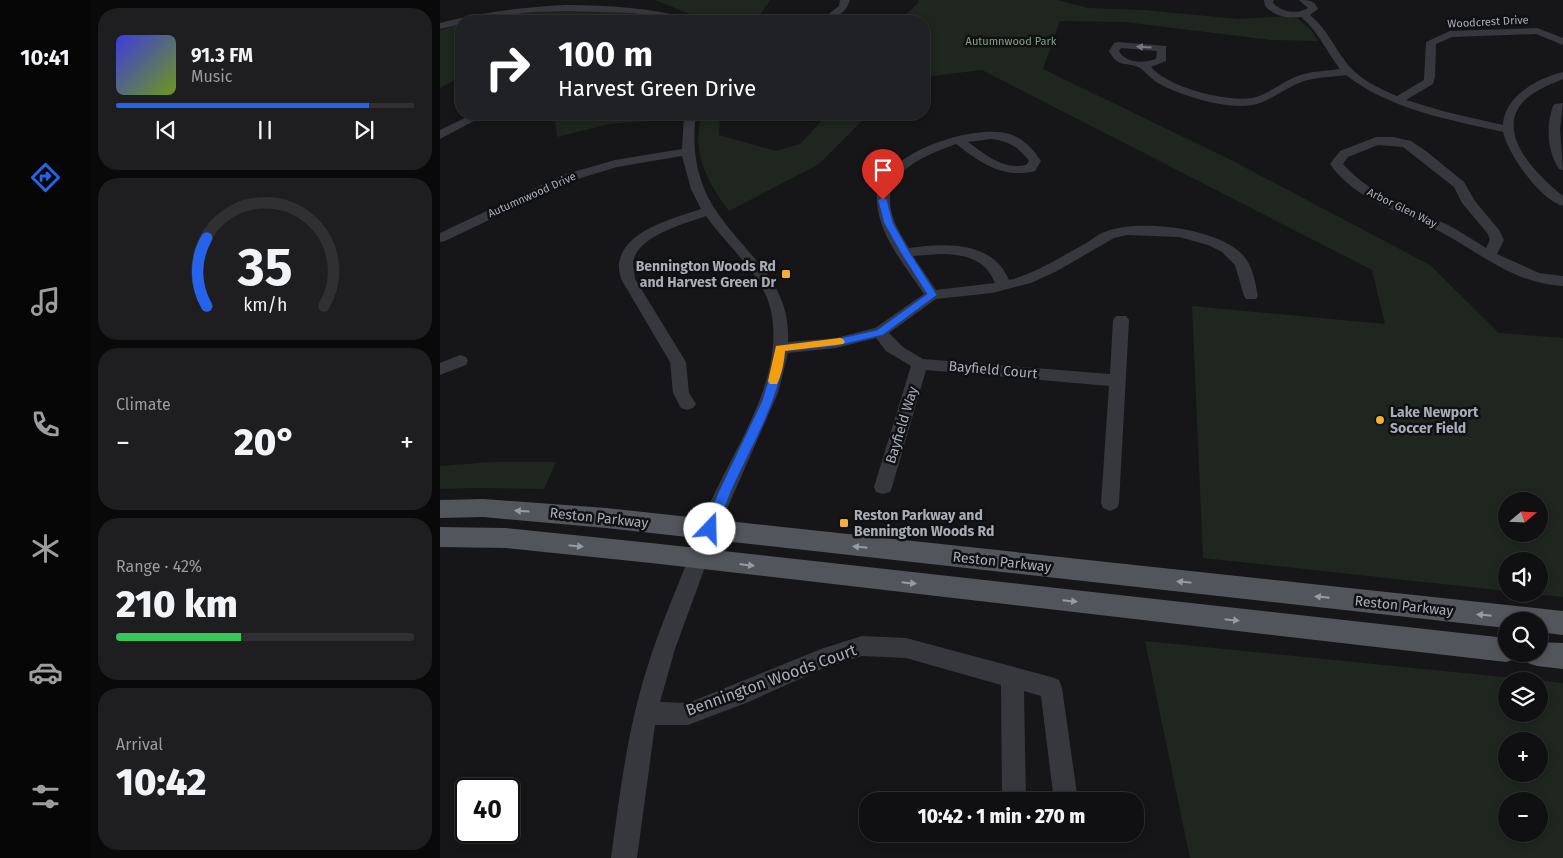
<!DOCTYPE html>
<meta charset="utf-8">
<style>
:root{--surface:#101012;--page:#1e1e20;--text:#f1f3f6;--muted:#9c9d9f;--line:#303032;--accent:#2563eb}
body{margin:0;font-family:"Fira Sans",sans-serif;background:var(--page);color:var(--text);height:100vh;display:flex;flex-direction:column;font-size:19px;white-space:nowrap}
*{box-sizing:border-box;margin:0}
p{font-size:16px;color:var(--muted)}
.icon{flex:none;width:28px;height:28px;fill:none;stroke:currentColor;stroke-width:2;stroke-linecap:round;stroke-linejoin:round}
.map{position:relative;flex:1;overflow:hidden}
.details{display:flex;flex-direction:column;gap:8px;padding:8px;background:#09090a;width:350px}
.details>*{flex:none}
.top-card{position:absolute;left:15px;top:15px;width:475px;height:105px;border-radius:20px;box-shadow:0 2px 8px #0003,0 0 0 1px var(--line);background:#202124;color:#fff;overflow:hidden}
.needle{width:32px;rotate:71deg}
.buttons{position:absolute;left:1058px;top:492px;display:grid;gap:10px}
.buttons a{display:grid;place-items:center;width:50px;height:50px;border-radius:50%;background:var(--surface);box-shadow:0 2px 8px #0003,0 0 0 1px var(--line);font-size:25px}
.speed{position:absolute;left:15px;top:778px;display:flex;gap:10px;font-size:25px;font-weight:700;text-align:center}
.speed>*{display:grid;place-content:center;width:65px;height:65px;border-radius:50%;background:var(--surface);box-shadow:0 2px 8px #0003,0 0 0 1px var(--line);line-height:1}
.speed .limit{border:2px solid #111;border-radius:8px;background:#fff;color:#111}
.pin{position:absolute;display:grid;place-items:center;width:42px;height:42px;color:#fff;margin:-51px -21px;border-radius:50% 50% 50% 0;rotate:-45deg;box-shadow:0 0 5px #0007}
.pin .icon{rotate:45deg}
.me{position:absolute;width:55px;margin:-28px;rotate:21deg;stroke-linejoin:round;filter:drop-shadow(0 0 4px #0008)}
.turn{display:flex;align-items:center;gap:18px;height:105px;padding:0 20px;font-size:22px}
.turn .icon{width:65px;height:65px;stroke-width:2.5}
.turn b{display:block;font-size:35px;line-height:42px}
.big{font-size:38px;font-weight:800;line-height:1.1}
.details .tile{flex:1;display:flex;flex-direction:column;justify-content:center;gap:8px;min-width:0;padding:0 18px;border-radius:20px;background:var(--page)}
.details .dial{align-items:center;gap:0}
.dial svg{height:130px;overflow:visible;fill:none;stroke:var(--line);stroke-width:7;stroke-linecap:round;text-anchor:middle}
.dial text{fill:var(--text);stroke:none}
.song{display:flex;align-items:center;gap:15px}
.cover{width:60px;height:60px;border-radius:8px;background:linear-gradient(135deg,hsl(240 70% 55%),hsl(80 70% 35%))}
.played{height:5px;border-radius:2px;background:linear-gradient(90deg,var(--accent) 85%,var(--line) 85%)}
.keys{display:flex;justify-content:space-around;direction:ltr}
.heat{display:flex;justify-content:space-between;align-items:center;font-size:28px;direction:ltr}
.charge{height:8px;border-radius:4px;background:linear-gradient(90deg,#34c759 42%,var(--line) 0)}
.trip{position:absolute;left:419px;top:792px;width:285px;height:50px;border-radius:20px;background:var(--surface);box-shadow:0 2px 8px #0003,0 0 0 1px var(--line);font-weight:800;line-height:50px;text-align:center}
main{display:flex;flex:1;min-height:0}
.dock{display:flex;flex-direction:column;width:90px;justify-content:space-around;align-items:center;background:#060607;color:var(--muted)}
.dock .icon{width:35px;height:35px}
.dock .active{color:var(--accent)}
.dock b{font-size:22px;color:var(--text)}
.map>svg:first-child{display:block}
</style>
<main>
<nav class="dock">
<b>10:41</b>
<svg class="icon active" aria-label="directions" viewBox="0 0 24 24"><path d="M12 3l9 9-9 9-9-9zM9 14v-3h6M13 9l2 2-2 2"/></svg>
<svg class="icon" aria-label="music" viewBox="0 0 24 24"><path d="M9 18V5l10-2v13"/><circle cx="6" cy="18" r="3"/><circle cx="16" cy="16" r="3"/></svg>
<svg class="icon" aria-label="phone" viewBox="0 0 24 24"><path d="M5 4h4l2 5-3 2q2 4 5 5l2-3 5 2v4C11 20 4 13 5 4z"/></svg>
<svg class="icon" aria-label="climate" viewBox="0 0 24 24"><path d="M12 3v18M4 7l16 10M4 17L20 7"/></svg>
<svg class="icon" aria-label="car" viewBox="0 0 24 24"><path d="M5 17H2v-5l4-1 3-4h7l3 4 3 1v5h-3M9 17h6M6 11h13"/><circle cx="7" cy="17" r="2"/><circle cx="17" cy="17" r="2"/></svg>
<svg class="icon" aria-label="filters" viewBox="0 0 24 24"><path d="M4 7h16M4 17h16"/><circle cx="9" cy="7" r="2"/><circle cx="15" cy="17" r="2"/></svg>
</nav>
<section class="details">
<div class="tile">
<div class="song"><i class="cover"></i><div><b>91.3 FM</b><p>Music</p></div></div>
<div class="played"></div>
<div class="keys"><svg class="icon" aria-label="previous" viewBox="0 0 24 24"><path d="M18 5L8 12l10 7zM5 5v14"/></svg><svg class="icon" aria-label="pause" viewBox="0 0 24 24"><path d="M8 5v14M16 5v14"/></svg><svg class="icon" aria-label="next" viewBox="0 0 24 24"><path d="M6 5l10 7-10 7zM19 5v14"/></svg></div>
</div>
<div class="tile dial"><svg viewBox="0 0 100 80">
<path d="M14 69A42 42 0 1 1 86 69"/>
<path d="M14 69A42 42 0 0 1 14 27" stroke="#2563eb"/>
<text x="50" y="56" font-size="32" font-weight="700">35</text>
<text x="50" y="72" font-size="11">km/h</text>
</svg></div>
<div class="tile"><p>Climate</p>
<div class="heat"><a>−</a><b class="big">20°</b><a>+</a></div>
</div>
<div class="tile"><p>Range · 42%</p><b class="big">210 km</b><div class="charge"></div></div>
<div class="tile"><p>Arrival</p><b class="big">10:42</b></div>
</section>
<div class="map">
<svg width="1123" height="858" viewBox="0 0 1123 858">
<rect width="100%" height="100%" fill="#161618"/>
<!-- green -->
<g fill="#1e261f" fill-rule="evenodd">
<path d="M215,0H330L316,21H263L252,15Z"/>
<path d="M478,0H617L648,8L704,10L799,19L848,16L858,19L871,30L878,41L831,40L685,22L620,21L603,69L791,160L990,265L1059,333L1123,338V597L1093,594H1099V561H1066V591L763,558L752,306L945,324L932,270L542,70L484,77V21H459L479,2ZM1066,501H1099V534H1066Z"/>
<path d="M146,6L217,16L231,21H33L73,13Z"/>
<path d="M21,24V77L0,88V30Z"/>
<path d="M124,114H233L231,119L169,124L117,137L115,119Z"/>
<path d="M263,114H280L279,135L336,151L360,144L388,114H429L379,164L289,211C268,184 249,148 263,114Z"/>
<path d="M52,462H116L104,489L37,488L0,489V466Z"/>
<path d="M705,641L1123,683V858H750ZM1066,681H1099V714H1066ZM1099,741V774H1066V741ZM1099,801V834H1066V801Z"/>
</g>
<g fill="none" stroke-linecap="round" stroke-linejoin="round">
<!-- minor -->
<g fill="#37383d" fill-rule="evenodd">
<path d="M400,0H410C406,14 393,21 379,21L399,6Z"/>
<path d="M824,0H834L833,3C842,12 856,15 868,8L859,0C869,0 874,0 878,9L870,15C886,28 893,45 905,61C917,78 938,88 957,96L984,80L986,42L1010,31L1097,28L1123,38V45L1096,34L1012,37L996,44L995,77L993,84L966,100L1006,112L1063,125C1064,96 1098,78 1123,72V79C1109,85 1093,91 1083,102C1054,134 1099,177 1123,196V206C1100,200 1068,154 1063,132C1007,119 951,110 906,75C893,77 877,77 864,81C849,86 836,97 820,103C795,113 741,96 718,83C711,79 706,72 700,68C687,61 678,69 669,51L674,43L678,42L726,46V61L711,67C729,88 786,102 812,98C828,95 843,81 858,76C871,71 887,71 900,69C886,51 879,32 861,17C848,19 834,16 825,6ZM681,48L717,51L716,59C704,63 686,64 679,51Z"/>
<path d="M126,5C170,5 211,8 253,19L255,21H239L193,13L126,11L92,12L21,21V24L0,29V23C42,12 83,7 126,5Z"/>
<path d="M1123,103L1120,129L1123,170L1119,169C1107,150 1106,126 1113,106L1115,104Z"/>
<path d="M33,114H47L0,139V130Z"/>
<path d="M244,114H256C251,151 257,185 279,215C309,258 351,283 348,342L396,338L435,328L484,294C466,267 439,236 437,202C433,155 533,123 570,134C584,139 593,149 601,161L595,171C563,179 541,163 516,144C491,153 448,169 450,201C450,218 461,235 469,248C504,243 552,240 569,280C597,273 622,256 648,242C654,238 660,233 667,231C701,219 776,228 802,254C813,265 815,282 818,296L816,299H806L804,296L795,265L782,252L768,245L739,237L687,235L674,238L617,271L591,283L552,293L496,299L449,333L463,347L483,359L670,374L673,320L676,316H686L689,320L679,503L677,508L670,511L663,508L661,503L669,386L486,370L452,487L450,492L443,494L436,492L434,487L471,366L446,351L436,338L396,348L348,353L338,393L283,518L235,649L220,702L248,703L381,649L422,636L466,638L611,677L619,680L622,688L638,801H614L601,696L584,691L586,801H562L561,685L466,658L422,656L384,668L306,703L248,725H215L197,858H171C180,792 188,725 209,662C218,633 230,605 241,577C251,553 260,528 270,503C296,445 342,382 332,316C326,276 288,248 266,216C244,224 196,236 193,263C193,268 195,274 195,279L246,362L249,393L256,404L253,408L247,410L241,408L233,393L230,362L181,279C180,274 178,268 179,263C184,230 235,218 261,209L251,189L242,156L177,167L131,181L5,241L0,242V233L123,175L175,160L242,149ZM551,139C568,141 579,147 589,161L586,165C563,170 546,155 528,142ZM500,254C524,254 546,259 555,283L496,290L473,256Z"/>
<path d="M936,137H953L971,141L986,151L1024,182L1035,201L1059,230L1064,240L1057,254L1099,273L1123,276V286C1072,283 1041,253 999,231C961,212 916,201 890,164L900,151ZM938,145L963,147L1014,187L1022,203L1048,234L1050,240L1046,248C1033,240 1020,231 1006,224C969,207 930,195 903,164L908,157Z"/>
<path d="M20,355L26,357L28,361L26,365L0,375V363Z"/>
</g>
<!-- major -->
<g fill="#53555c" fill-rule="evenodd">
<path d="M43,499L166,508L1123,611V635L1099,632V621H1066V628L166,528L43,517L0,518V500Z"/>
<path d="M0,527L65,528L211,543L1066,638V654H1078L1075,659L1066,662L211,563L65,548L0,547Z"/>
<path d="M1099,642L1123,643V669L1097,666L1088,663L1084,654H1099Z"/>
</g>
</g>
<!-- one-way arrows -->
<defs><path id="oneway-solid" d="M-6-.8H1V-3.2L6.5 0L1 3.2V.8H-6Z" transform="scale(1.25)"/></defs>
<use fill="#757881" href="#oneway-solid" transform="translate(704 47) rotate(-176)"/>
<g fill="#979ba6">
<use href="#oneway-solid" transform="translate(82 511) rotate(-177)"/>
<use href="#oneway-solid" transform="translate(136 546) rotate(6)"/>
<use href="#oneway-solid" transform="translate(420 547) rotate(-174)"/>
<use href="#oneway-solid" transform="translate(307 565) rotate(7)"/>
<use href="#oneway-solid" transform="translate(744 582) rotate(-174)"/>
<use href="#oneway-solid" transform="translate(469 583) rotate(6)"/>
<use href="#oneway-solid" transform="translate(882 597) rotate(-174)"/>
<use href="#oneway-solid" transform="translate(630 601) rotate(6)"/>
<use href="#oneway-solid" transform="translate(1044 615) rotate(-174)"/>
<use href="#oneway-solid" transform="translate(792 620) rotate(6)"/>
</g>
<!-- route -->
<path fill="#2563eb" stroke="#184099" d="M443,197L447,200L453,223L470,253L497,295L443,335L396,346L345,351C340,399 313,443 293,487C286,502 282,518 275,533L270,534L266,533L264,529L278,493L322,401L332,368L336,346L396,339L437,330L487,294L461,253L444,223L438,200Z"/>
<!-- slow -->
<path fill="#f59e0b" d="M400,338L403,339L405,342L403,344L345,351C344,363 342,374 337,384H330L328,381L336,346Z"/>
<!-- markers -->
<g fill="#f2b134" stroke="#111113" stroke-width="2">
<rect x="341" y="269" width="10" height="10" rx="2.5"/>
<circle cx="940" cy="420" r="5"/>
<rect x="399" y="518" width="10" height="10" rx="2.5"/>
</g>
<g text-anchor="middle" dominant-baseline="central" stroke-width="5" stroke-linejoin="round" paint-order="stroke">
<!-- far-street labels -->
<g font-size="11" fill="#a8adb8" stroke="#111113">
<text transform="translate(1048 22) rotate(-3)">Woodcrest Drive</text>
<text transform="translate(92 195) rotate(-24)">Autumnwood Drive</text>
<text transform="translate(962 208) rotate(26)">Arbor Glen Way</text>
</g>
<!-- far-park labels -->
<g font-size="11" fill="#7fa381" stroke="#111113">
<text x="571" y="41">Autumnwood Park</text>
</g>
<!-- poi labels -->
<g font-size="14" font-weight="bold" fill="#a8adb8" stroke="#111113" text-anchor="start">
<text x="336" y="266" text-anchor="end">Bennington Woods Rd<tspan x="336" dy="16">and Harvest Green Dr</tspan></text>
<text x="950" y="412">Lake Newport<tspan x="950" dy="16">Soccer Field</tspan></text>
<text x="414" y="515">Reston Parkway and<tspan x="414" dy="16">Bennington Woods Rd</tspan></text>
</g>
<!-- street labels -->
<g font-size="14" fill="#a8adb8" stroke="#111113">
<text transform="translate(553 370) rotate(5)">Bayfield Court</text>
<text transform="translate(462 425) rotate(-73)">Bayfield Way</text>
<text transform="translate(159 518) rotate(6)">Reston Parkway</text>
<text transform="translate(562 562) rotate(6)">Reston Parkway</text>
<text transform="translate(964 606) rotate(6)">Reston Parkway</text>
</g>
<!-- near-street labels -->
<g font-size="16" fill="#a8adb8" stroke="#111113">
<text transform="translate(331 680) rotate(-20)">Bennington Woods Court</text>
</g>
</g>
</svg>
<div class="buttons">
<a><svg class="needle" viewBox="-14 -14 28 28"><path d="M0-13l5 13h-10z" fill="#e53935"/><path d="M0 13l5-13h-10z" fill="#9c9d9f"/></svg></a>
<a><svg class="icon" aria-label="sound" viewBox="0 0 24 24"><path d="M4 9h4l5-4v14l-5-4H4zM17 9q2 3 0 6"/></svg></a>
<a><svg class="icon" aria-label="search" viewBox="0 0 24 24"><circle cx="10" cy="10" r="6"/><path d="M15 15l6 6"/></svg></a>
<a><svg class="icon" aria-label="layers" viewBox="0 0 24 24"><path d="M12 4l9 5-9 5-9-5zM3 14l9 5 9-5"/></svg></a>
<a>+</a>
<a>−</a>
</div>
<div class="speed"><div class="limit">40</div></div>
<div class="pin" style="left:443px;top:200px;background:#d93025"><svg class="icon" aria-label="arrive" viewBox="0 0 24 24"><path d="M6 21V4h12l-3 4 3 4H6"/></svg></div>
<svg class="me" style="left:270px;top:529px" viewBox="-20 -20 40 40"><circle r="19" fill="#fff"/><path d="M0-13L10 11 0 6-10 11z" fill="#2563eb"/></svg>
<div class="trip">10:42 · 1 min · 270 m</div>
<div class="top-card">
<div class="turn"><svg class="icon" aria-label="right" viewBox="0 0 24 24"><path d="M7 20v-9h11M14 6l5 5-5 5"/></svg><div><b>100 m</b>Harvest Green Drive</div></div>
</div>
</div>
</main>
